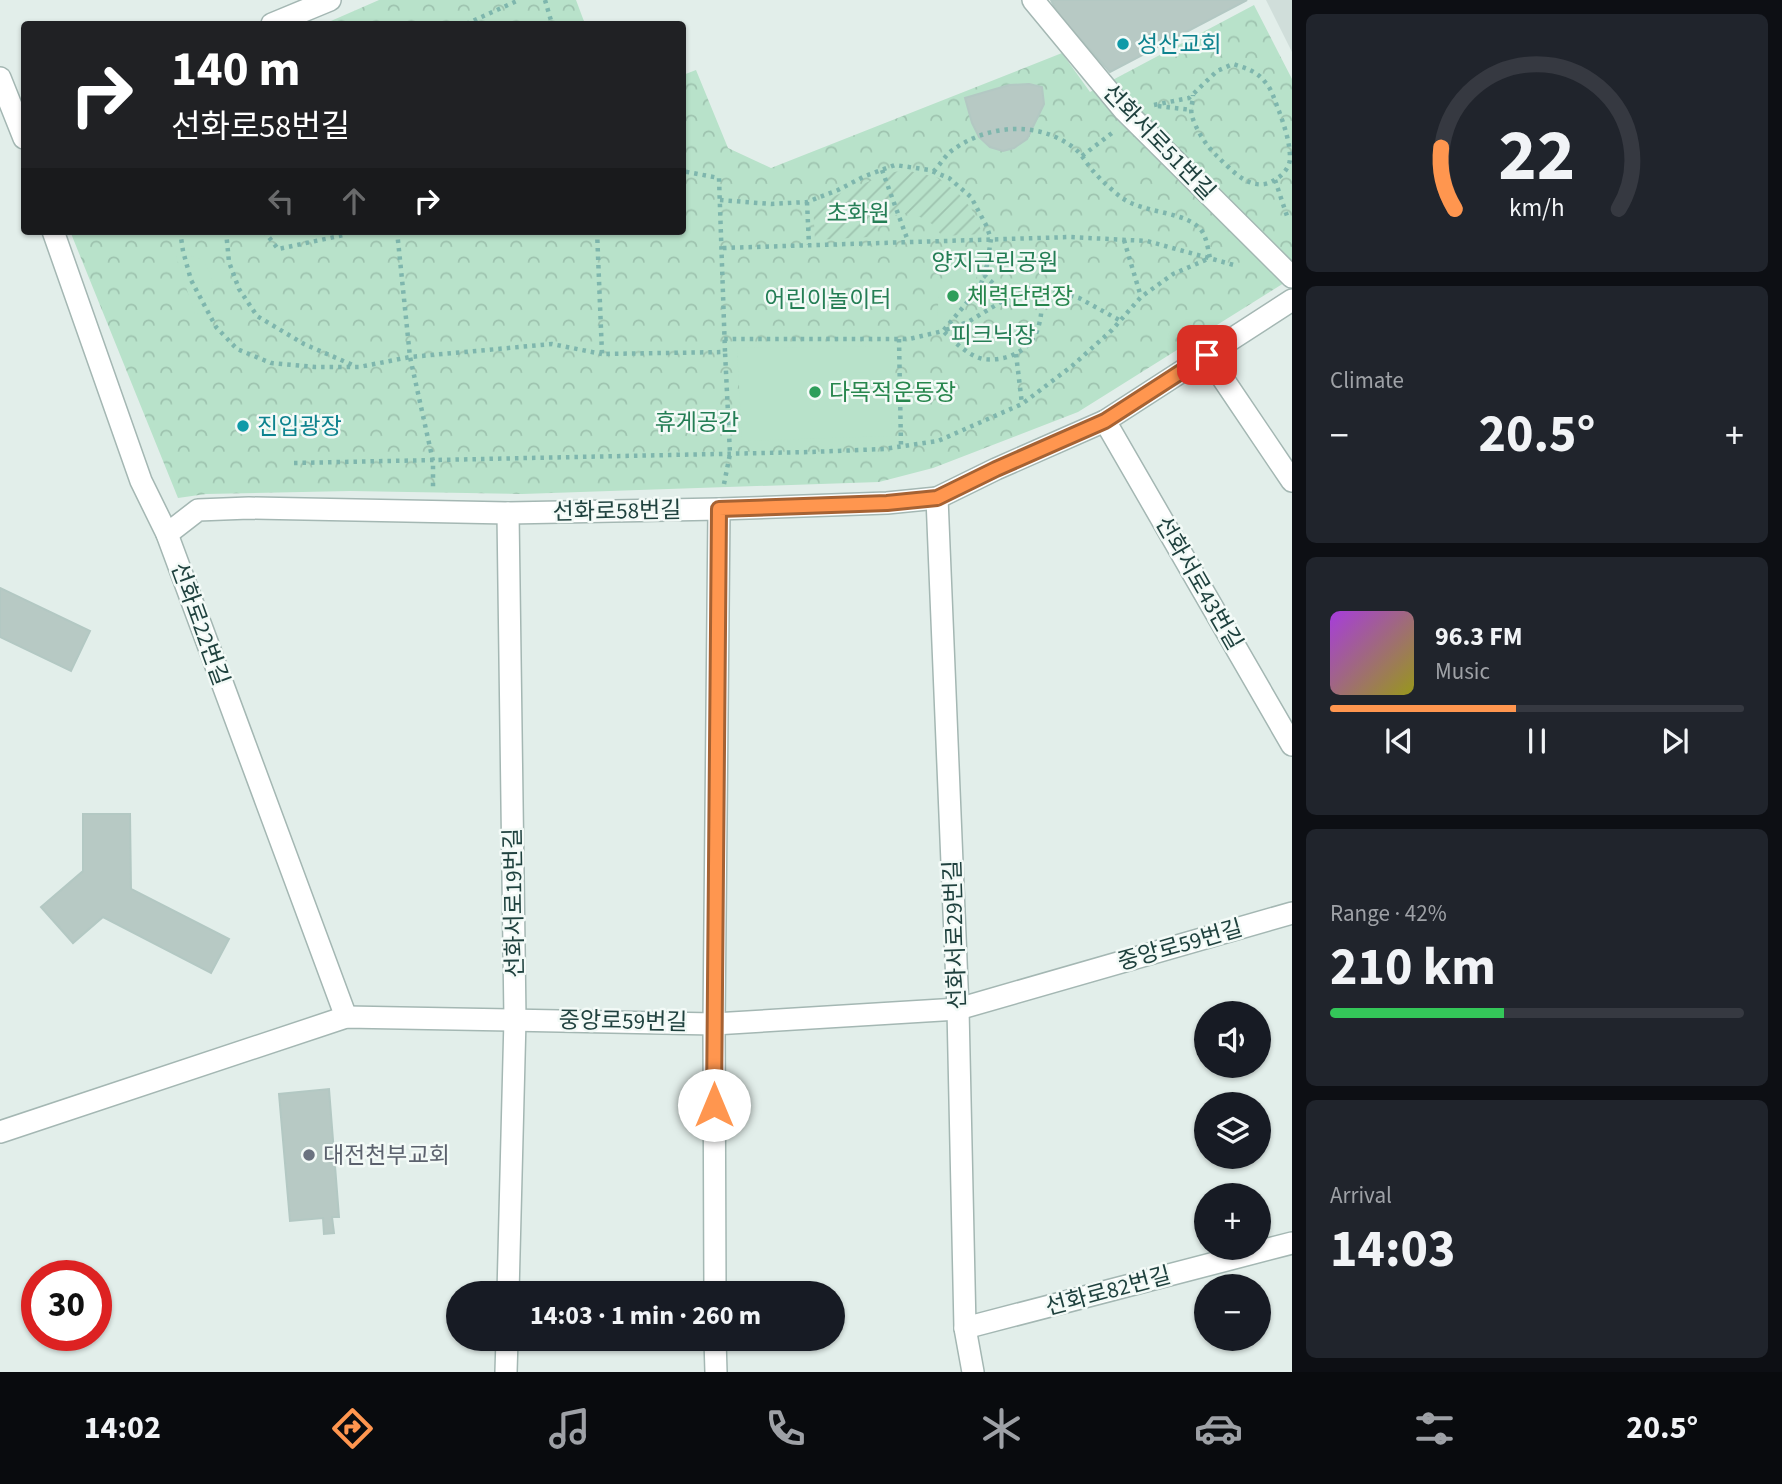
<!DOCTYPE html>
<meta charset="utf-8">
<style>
:root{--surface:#171b24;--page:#20242c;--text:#f1f3f6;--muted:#9ea1a6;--line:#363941;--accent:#ff964f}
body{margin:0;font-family:"Source Sans 3","Noto Sans KR",sans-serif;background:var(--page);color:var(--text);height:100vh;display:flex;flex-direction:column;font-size:26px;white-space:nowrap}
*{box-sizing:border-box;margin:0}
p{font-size:23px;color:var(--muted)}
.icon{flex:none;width:38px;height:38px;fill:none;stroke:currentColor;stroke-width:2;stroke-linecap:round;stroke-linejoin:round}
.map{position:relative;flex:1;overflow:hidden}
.drawer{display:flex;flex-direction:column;gap:14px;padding:14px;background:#0d0f14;width:490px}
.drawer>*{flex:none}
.hud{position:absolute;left:21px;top:21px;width:665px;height:214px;border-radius:7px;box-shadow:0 2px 5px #0004;background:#202124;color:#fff;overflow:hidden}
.tools{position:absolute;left:1194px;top:1001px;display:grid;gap:14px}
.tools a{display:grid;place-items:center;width:77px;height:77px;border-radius:50%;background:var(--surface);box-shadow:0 2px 5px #0004;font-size:35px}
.speed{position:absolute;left:21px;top:1260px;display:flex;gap:14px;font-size:35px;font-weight:700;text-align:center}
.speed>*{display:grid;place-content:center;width:91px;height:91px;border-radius:50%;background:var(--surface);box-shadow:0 2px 5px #0004;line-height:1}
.speed .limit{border:10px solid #d22;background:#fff;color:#111}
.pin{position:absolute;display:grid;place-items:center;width:60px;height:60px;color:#fff;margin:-30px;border-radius:14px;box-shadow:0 4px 10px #0006}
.me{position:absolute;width:77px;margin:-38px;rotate:0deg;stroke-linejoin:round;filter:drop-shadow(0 0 5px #0008)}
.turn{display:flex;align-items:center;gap:24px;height:147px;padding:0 35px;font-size:32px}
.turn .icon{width:91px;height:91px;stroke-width:2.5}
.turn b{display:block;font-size:49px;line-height:60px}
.lanes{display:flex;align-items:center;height:66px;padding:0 35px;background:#0003;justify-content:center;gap:35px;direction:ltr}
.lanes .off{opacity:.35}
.big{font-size:52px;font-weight:700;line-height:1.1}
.drawer .tile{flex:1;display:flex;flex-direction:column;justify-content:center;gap:10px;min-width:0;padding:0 24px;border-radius:10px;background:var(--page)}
.drawer .dial{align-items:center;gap:0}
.dial svg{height:182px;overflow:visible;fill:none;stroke:var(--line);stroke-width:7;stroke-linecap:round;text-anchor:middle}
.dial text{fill:var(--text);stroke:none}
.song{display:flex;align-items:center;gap:21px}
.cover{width:84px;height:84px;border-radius:10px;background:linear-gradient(135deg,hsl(280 70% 55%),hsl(60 70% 35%))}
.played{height:7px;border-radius:4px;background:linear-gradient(90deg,var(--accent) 45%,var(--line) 45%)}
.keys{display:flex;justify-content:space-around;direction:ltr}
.heat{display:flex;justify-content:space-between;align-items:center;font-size:38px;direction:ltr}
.charge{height:10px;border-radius:5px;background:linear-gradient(90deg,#34c759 42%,var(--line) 0)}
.trip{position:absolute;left:446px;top:1281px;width:399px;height:70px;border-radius:35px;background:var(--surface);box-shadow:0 2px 5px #0004;font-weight:700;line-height:70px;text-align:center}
.tab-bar{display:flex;height:112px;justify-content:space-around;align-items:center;background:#090b0e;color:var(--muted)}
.tab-bar .icon{width:49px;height:49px}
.tab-bar .active{color:var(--accent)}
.tab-bar b{font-size:32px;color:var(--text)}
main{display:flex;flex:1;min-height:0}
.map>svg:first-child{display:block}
</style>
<main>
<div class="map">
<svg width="1292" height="1372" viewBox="0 0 1292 1372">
<defs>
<pattern id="park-crowns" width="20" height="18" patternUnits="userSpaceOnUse" patternTransform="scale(1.75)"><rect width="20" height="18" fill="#b8e2ca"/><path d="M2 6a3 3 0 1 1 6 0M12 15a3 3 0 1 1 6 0" fill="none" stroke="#9ec3af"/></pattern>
<pattern id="garden-furrows" width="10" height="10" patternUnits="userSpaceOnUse" patternTransform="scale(1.75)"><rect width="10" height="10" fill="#b8e2ca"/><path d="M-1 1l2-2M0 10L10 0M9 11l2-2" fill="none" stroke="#9ec3af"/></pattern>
</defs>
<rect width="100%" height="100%" fill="#e2eeea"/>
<!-- built -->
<path fill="#d0deda" d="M1266,0H1292V52Z"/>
<!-- park -->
<g fill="url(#park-crowns)">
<path d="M379,0H576L585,24H324Z"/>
<path d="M1254,5L1292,79V278L1078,412L933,468L879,482L522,494L350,491L206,494L178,498L70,231H682L683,75L696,70L728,148L771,168L1062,53L1090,92Z"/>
</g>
<!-- garden -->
<path fill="url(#garden-furrows)" d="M905,170L936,177L958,193L971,208L983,234L942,236L932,224L920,217L904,213L888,217L869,237L815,240L813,205L889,173Z"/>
<!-- pitch -->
<g fill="#b8e2ca">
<path d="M176,256C185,256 196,255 203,261C205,263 208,269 209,271C215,285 214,295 209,309L195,315Z"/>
<path d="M983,260C974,288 964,302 945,325L937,326C940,285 936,266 983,260Z"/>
<path d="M890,346L892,436L742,441L737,348Z"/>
</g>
<!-- building -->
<g fill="#b7c9c4" stroke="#b3c8c3" stroke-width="2">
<path d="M1051,0H1247L1110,72L1059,16Z"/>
<path d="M1029,84L1042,87L1044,104L1027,139L1014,148L1003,151L990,147L979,137L972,123L965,98L1009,85Z"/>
<path d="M0,588L90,631L71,671L0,637Z"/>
<path d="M83,814H130L131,889L229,939L211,973L103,917L73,943L41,907L83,871Z"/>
<path d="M329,1089L339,1217H332L334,1233L324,1234L323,1218L290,1221L279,1094Z"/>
</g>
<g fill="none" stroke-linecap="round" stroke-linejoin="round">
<defs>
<g id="minor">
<path d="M1033,0L1124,110L1292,277"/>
<path d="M272,24L330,0"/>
<path d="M0,78L24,138"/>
<path d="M53,231L141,481L167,534L346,1017"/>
<path d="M1207,355L1292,481"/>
<path d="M1105,421L1292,745"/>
<path d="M937,498L958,1009L965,1328L973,1372"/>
<path d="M508,513L515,1019L508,1293"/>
<path d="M167,534L198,510L249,508L508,513L719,509L887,503L937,498L996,469L1105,421L1292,300"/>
<path d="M0,1132L346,1017L714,1024L958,1009L1292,913"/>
<path d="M715,1293L714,1024L719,509"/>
<path d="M965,1328L1292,1243"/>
<path d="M715,1339L716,1372"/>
<path d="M506,1372L507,1339"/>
</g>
</defs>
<!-- minor casing -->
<use href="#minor" stroke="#a4b7b3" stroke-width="24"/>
<!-- path -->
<g stroke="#7eb6ad" stroke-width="4.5" stroke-dasharray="3.5 5" stroke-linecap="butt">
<path d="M545,0L552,24"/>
<path d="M466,24L519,0"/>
<path d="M1154,105L1189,98L1217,71L1233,64C1245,68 1257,71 1265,82C1272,89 1275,102 1279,111C1284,125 1290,142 1290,158C1290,167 1283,175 1276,179C1254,195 1233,172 1218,157C1207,147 1196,130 1192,116C1190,110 1193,101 1193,95"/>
<path d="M1158,106L1192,110"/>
<path d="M1082,156L1112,133"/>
<path d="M882,170L908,241"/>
<path d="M1275,180L1288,219"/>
<path d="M720,200L771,204L807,202L838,190L865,176L895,165L929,170L949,178L971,197L986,225L991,239L987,265L980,287L943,331L909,339H723"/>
<path d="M807,202L809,245"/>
<path d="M180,231L183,251L191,280L216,327L237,349L271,363L315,367H359L410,357L552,344L602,354"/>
<path d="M226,231L229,262L239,289L257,316L304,344L355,366"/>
<path d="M264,231L278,249L344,235"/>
<path d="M397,231L410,357L433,461V489"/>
<path d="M597,231L602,354L725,352L719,178L682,171"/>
<path d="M1124,240L1141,297"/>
<path d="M723,248L1070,237L1147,241L1234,265"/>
<path d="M984,275L1009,298"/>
<path d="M1043,288C1042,303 1042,318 1037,331C1029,352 1004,362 983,359C968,356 954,341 943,331L968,322L1024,288L1050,289L1079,298L1121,321"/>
<path d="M899,339L901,447"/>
<path d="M1016,354L1022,404"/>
<path d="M294,463L811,452L884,449L938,441L1022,404L1072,366L1112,330L1141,297L1173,274L1210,258C1208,250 1207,240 1203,233C1191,211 1144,214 1122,198C1113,191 1102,181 1094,172C1087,165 1083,155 1074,148C1039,121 990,124 954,149C946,154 940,165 933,172"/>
<path d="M724,484L730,454L725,352"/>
</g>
<!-- minor -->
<use href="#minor" stroke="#fff" stroke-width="21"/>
</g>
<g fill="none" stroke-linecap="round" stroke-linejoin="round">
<defs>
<path id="route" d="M714,1105L719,509L887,503L937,498L996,469L1105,421L1207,355"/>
</defs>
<!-- route casing -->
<use href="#route" stroke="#a66233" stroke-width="18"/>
<!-- route -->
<use href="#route" stroke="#ff964f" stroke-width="12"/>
</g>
<!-- markers -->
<g fill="#0f9aa8" stroke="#f3faf7" stroke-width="2.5">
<circle cx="1123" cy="44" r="7"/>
<circle cx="243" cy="426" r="7"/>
</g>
<g fill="#2e9e5b" stroke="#f3faf7" stroke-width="2.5">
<circle cx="953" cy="296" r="7"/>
<circle cx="815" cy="392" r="7"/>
</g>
<circle fill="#6b7280" stroke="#f3faf7" stroke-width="2.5" cx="309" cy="1155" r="7"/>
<g text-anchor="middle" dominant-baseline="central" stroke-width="5" stroke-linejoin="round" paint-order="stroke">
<!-- culture labels -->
<g font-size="23" fill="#0d838f" stroke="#f3faf7" text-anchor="start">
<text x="1137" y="44">성산교회</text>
<text x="257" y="426">진입광장</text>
</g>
<!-- street labels -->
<g font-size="23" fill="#1f413e" stroke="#f3faf7">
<text transform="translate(1159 142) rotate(46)">선화서로51번길</text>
<text transform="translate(617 511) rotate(-1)">선화로58번길</text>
<text transform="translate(1199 583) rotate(60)">선화서로43번길</text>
<text transform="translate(200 624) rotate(70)">선화로22번길</text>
<text transform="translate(514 903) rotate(-91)">선화서로19번길</text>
<text transform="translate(955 935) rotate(-92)">선화서로29번길</text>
<text transform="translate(1180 945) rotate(-16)">중앙로59번길</text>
<text transform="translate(623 1021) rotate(1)">중앙로59번길</text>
<text transform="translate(1108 1291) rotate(-15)">선화로82번길</text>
</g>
<!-- park labels -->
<g font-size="23" fill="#247e55" stroke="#f3faf7">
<text x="858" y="213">초화원</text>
<text x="995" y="262">양지근린공원</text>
<text x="828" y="299">어린이놀이터</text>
<text x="993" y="335">피크닉장</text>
<text x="697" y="422">휴게공간</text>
</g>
<!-- leisure labels -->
<g font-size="23" fill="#27864d" stroke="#f3faf7" text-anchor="start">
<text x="967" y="296">체력단련장</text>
<text x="829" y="392">다목적운동장</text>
</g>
<!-- worship labels -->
<g font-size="23" fill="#5b616d" stroke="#f3faf7" text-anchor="start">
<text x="323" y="1155">대전천부교회</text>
</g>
</g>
</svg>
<div class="tools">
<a><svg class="icon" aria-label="sound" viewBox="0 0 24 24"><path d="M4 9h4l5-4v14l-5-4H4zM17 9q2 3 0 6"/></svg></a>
<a><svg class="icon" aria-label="layers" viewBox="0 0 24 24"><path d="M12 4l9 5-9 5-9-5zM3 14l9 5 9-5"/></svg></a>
<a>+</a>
<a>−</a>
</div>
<div class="speed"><div class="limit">30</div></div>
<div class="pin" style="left:1207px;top:355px;background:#d93025"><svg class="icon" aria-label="arrive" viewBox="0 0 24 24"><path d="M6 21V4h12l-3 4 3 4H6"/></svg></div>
<svg class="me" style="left:714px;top:1105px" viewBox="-20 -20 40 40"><circle r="19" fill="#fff"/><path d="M0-13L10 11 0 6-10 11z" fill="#ff964f"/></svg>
<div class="trip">14:03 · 1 min · 260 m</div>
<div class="hud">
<div class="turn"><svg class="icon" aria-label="right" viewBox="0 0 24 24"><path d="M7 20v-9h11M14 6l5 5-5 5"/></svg><div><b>140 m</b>선화로58번길</div></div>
<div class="lanes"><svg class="icon off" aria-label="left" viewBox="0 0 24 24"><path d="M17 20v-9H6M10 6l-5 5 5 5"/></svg><svg class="icon off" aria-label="ahead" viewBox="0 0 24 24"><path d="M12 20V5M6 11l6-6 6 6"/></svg><svg class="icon" aria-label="right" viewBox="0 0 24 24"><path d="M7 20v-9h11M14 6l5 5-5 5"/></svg></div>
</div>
</div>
<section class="drawer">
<div class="tile dial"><svg viewBox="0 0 100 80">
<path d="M14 69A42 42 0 1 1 86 69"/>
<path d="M14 69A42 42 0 0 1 8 42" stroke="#ff964f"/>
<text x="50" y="56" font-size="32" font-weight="700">22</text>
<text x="50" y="72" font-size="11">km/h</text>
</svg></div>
<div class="tile"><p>Climate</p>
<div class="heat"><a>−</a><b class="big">20.5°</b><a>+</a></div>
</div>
<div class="tile">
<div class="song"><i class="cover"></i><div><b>96.3 FM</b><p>Music</p></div></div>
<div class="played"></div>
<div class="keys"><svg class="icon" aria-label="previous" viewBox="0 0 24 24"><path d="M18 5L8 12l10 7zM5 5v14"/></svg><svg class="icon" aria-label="pause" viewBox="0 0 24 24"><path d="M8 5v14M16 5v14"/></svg><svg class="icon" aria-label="next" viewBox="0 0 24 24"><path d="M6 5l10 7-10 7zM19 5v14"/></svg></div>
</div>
<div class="tile"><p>Range · 42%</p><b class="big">210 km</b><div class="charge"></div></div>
<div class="tile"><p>Arrival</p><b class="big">14:03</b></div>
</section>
</main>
<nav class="tab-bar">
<b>14:02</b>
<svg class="icon active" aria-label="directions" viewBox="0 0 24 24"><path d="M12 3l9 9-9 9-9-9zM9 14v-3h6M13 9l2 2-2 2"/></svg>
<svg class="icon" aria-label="music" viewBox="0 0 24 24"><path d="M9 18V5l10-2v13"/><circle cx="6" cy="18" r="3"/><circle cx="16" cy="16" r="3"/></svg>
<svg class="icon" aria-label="phone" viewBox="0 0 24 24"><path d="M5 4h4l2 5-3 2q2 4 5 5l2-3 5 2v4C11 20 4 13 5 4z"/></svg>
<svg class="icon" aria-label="climate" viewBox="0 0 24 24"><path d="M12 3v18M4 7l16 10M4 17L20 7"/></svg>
<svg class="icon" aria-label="car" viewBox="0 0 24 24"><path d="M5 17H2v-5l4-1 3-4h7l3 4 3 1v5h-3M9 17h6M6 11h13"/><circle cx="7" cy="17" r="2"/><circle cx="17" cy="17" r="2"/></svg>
<svg class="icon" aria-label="filters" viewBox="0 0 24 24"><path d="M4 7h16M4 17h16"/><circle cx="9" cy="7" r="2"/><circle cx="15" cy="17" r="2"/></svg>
<b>20.5°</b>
</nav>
